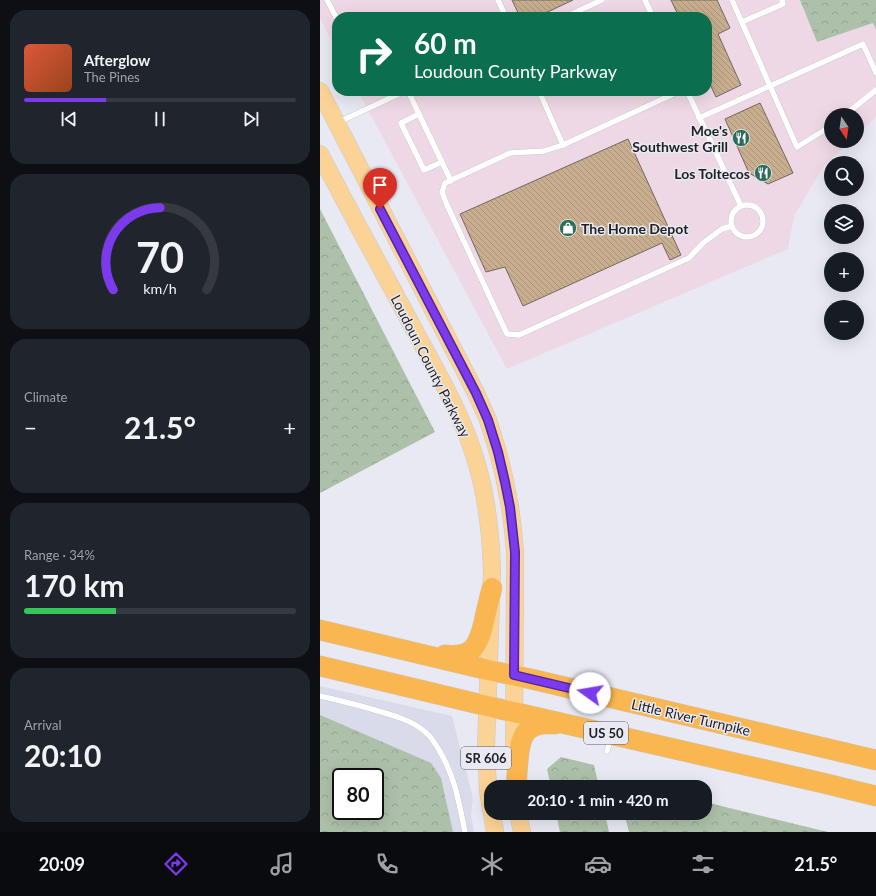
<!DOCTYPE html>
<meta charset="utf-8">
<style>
:root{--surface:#171b24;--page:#20242c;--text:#f1f3f6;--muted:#9ea1a6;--line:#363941;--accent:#7c3aed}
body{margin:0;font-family:Lato,sans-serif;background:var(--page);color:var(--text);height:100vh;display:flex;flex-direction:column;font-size:15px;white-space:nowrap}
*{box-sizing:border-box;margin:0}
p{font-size:13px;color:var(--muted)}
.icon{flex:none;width:22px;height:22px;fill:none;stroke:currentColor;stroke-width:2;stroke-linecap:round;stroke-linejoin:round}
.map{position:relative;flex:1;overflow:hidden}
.details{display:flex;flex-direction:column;gap:10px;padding:10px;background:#0d0f14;width:320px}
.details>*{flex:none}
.top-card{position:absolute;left:12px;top:12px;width:380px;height:84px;border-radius:16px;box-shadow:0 4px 16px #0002;background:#0b6e4f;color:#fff;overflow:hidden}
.needle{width:26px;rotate:167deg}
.fabs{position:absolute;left:504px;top:108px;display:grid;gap:8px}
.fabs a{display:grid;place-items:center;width:40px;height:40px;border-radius:50%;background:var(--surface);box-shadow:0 4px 16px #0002;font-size:20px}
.speed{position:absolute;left:12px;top:768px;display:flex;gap:8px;font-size:20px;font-weight:700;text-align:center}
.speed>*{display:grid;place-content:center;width:52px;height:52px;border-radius:50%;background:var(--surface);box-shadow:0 4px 16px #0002;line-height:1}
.speed .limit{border:2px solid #111;border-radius:6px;background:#fff;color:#111}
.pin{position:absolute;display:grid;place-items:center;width:34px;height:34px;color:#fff;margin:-41px -17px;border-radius:50% 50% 50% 0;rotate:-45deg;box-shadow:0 0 4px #0007}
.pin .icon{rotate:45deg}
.me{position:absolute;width:44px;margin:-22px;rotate:283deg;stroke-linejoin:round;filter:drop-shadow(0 0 3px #0008)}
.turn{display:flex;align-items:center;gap:14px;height:84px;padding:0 16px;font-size:18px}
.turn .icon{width:52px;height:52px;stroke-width:2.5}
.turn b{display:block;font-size:28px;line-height:34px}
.big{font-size:30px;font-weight:700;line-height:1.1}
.details .card{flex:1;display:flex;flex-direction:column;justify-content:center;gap:6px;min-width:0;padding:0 14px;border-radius:16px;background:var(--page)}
.details .dial{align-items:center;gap:0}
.dial svg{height:104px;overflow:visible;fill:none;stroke:var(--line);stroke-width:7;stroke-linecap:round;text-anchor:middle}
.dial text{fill:var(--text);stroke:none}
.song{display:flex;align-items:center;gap:12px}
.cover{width:48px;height:48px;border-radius:6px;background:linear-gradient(135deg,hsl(10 70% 55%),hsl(20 70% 35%))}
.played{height:4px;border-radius:2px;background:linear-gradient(90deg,var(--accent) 30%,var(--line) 30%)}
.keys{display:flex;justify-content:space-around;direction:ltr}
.heat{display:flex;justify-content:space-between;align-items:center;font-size:22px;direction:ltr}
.charge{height:6px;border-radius:3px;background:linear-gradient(90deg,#34c759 34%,var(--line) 0)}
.trip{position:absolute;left:164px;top:780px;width:228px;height:40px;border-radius:16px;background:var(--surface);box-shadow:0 4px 16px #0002;font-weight:700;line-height:40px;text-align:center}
.tabs{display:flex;height:64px;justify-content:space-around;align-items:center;background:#090b0e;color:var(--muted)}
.tabs .icon{width:28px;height:28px}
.tabs .current{color:var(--accent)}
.tabs b{font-size:18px;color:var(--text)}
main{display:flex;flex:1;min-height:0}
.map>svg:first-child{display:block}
</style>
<main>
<section class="details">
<div class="card">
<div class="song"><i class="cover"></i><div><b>Afterglow</b><p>The Pines</p></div></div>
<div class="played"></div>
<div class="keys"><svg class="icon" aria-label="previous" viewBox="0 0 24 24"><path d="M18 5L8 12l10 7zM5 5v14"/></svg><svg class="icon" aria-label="pause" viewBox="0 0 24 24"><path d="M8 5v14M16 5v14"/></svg><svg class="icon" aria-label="next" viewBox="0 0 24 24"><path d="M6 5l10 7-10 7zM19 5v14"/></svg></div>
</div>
<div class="card dial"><svg viewBox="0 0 100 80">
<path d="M14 69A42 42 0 1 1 86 69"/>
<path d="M14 69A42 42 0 0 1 50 6" stroke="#7c3aed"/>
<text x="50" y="56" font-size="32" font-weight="700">70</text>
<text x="50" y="72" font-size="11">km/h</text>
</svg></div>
<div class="card"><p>Climate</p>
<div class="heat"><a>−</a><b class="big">21.5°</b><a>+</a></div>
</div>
<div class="card"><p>Range · 34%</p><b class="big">170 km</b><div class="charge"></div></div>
<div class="card"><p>Arrival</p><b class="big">20:10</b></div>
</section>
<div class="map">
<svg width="556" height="832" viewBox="0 0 556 832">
<defs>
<pattern id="forest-crowns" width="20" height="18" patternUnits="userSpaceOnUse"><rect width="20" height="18" fill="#adc0a9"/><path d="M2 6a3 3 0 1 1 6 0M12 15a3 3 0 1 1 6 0" fill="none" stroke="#94a591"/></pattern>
<pattern id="building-back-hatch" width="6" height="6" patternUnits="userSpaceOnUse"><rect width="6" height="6" fill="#c8ae8e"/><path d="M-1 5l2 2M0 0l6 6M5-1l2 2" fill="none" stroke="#ab957a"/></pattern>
</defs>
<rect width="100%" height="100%" fill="#e8e9f2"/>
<!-- commercial -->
<path fill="#efd8e5" d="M0,0H480L497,42L553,23L556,30V117L537,135V115H511V141H531L503,167L474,216L468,249L187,369L38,91H387V17H17V51L0,19Z"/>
<!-- built -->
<path fill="#d9dbeb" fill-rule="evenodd" d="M0,686L132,716L153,798L151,815L154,832H0ZM21,777H55V811H21Z"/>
<!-- forest -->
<g fill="url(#forest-crowns)" fill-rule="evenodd">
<path d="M480,0H556V30L553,23L497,42Z"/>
<path d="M0,209L115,432L0,493Z"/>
<path d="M0,715L111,763L121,778L133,832H0ZM21,777H55V811H21Z"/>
<path d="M241,757L274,765L279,787H231L227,769Z"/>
<path d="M385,802L508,832H309L304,813H385Z"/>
<path d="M236,813H285L289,832H240Z"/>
</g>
<!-- building -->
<g fill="url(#building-back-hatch)" stroke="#6f6963">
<path d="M192,0H253L217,17H200Z"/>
<path d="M351,0H397L410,28L398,34L421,85L396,97L387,78V17H359Z"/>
<path d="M440,103L473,173L448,184L429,173L405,119Z"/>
<path d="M308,139L361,255L350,260L342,243L203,306L185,267L166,272L140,214Z"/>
</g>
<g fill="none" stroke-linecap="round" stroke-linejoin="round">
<defs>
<g id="lane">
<path d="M7,0L17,19"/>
<path d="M178,0L186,17"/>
<path d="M325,0L333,17"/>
<path d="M245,17L282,0"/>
<path d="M422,22L463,4L462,0"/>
<path d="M88,91L131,181"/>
<path d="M219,91L243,145"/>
<path d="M360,91L243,145L224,151L190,153L125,183L122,192L127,205L187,334L199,335L369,258L383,243L402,229L412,226"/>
<path d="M367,91L421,206"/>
<path d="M99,114L81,123L104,170L122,162"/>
<path d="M525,115L556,90"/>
<path d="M379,118L450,86L412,0"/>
<path d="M19,122L85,91"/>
<path d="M511,126L477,147L450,86L543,44L556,73"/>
<circle cx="427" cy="221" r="16"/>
<path d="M0,696C17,700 34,704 51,709C68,714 90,719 104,731C111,736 115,743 119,750C135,776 139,803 145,832"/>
<path d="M287,751L291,738"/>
</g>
<g id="primary">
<path d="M0,91L156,393L168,420L178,452L185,481L190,507L193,530L195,552V582L194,755"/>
<path d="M0,154C31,214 64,273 96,333C118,374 143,416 156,461C167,497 171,535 172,572L166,747L168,790L171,810"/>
<path d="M172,813L175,832"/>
<path d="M198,813L202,832"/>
</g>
<g id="highway">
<path d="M0,630L168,670L211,679L556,760"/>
<path d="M125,655C153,658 158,646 164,622C166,611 169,600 172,588"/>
<path d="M0,666L167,706L503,783L556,796"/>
<path d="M196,787C197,779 197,770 198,762C200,735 205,722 235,724"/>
</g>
</defs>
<!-- lane casing -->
<use href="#lane" stroke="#b2b4bc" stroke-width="6"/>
<!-- primary casing -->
<use href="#primary" stroke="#c9c9ca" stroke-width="18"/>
<!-- highway casing -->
<use href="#highway" stroke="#c9c9ca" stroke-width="21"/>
<!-- lane -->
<use href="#lane" stroke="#fff" stroke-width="5.5"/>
<!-- primary -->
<use href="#primary" stroke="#fcd396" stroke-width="17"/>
<!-- highway -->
<use href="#highway" stroke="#fab650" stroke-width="20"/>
</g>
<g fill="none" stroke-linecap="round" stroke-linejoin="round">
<defs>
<path id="route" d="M60,209L156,393L168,420L178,452L185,482L190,507L195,552L194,675L270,693"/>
</defs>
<!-- route casing -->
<use href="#route" stroke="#51269a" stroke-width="10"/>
<!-- route -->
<use href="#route" stroke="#7c3aed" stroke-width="7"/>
</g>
<!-- icons -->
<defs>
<symbol id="restaurant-disc" viewBox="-11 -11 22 22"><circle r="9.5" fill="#2c6c5a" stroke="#e8e9f2"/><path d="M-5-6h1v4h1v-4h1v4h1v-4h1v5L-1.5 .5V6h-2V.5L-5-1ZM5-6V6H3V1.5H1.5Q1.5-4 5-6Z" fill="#fff"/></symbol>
<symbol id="shop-disc" viewBox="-11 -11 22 22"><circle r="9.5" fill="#2c6c5a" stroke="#e8e9f2"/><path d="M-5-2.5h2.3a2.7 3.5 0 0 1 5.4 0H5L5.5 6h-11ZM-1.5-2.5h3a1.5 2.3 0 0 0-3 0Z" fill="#fff"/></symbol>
</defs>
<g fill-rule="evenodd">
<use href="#restaurant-disc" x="411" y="128" width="20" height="20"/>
<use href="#restaurant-disc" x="433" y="163" width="20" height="20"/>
<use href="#shop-disc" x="238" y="218" width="20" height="20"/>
</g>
<g text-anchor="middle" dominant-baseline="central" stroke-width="3" stroke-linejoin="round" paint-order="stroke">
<!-- shield labels -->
<g fill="#e8e9f2" stroke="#5b5c61" stroke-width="1">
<rect x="264" y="722" width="44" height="22" rx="3"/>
<rect x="141" y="747" width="50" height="22" rx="3"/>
</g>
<g font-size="13" font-weight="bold" fill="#1f2023">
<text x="286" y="733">US 50</text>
<text x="166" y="758">SR 606</text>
</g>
<!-- poi labels -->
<g font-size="14" font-weight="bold" fill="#1f2023" stroke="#e8e9f2" text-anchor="end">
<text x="408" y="130">Moe's<tspan x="408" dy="16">Southwest Grill</tspan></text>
<text x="430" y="173">Los Toltecos</text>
<text x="261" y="228" text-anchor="start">The Home Depot</text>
</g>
<!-- street labels -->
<g font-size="14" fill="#1f2023" stroke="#e8e9f2">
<text transform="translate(111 366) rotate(63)">Loudoun County Parkway</text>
<text transform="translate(371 717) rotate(13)">Little River Turnpike</text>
</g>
</g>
</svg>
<div class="fabs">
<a><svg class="needle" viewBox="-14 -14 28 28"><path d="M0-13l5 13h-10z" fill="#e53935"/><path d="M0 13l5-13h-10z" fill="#9ea1a6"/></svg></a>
<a><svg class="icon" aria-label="search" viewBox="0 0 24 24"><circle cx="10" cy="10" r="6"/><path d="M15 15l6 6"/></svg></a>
<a><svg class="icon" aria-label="layers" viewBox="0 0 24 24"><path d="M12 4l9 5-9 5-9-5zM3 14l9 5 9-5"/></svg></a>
<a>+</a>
<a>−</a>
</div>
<div class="speed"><div class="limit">80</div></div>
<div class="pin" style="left:60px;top:209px;background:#d93025"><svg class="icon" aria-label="arrive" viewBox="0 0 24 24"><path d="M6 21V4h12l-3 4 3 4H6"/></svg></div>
<svg class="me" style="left:270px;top:693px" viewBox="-20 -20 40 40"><circle r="19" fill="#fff"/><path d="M0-13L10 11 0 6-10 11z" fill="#7c3aed"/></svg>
<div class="trip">20:10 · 1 min · 420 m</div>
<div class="top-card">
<div class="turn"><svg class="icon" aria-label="right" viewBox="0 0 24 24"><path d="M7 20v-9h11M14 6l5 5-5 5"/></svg><div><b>60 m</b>Loudoun County Parkway</div></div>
</div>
</div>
</main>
<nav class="tabs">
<b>20:09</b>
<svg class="icon current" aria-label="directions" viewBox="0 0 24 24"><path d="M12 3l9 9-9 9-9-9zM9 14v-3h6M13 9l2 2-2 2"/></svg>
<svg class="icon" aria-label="music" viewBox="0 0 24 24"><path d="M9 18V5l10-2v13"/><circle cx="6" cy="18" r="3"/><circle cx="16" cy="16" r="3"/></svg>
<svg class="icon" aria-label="phone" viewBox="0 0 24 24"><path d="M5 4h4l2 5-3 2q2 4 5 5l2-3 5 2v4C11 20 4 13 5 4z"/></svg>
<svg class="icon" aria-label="climate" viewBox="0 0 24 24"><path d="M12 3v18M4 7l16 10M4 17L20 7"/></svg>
<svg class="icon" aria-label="car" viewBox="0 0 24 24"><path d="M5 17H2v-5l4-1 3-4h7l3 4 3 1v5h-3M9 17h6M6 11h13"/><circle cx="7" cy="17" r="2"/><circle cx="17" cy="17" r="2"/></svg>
<svg class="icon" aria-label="filters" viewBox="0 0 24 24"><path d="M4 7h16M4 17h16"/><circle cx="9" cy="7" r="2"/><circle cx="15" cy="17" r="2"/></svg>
<b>21.5°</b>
</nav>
